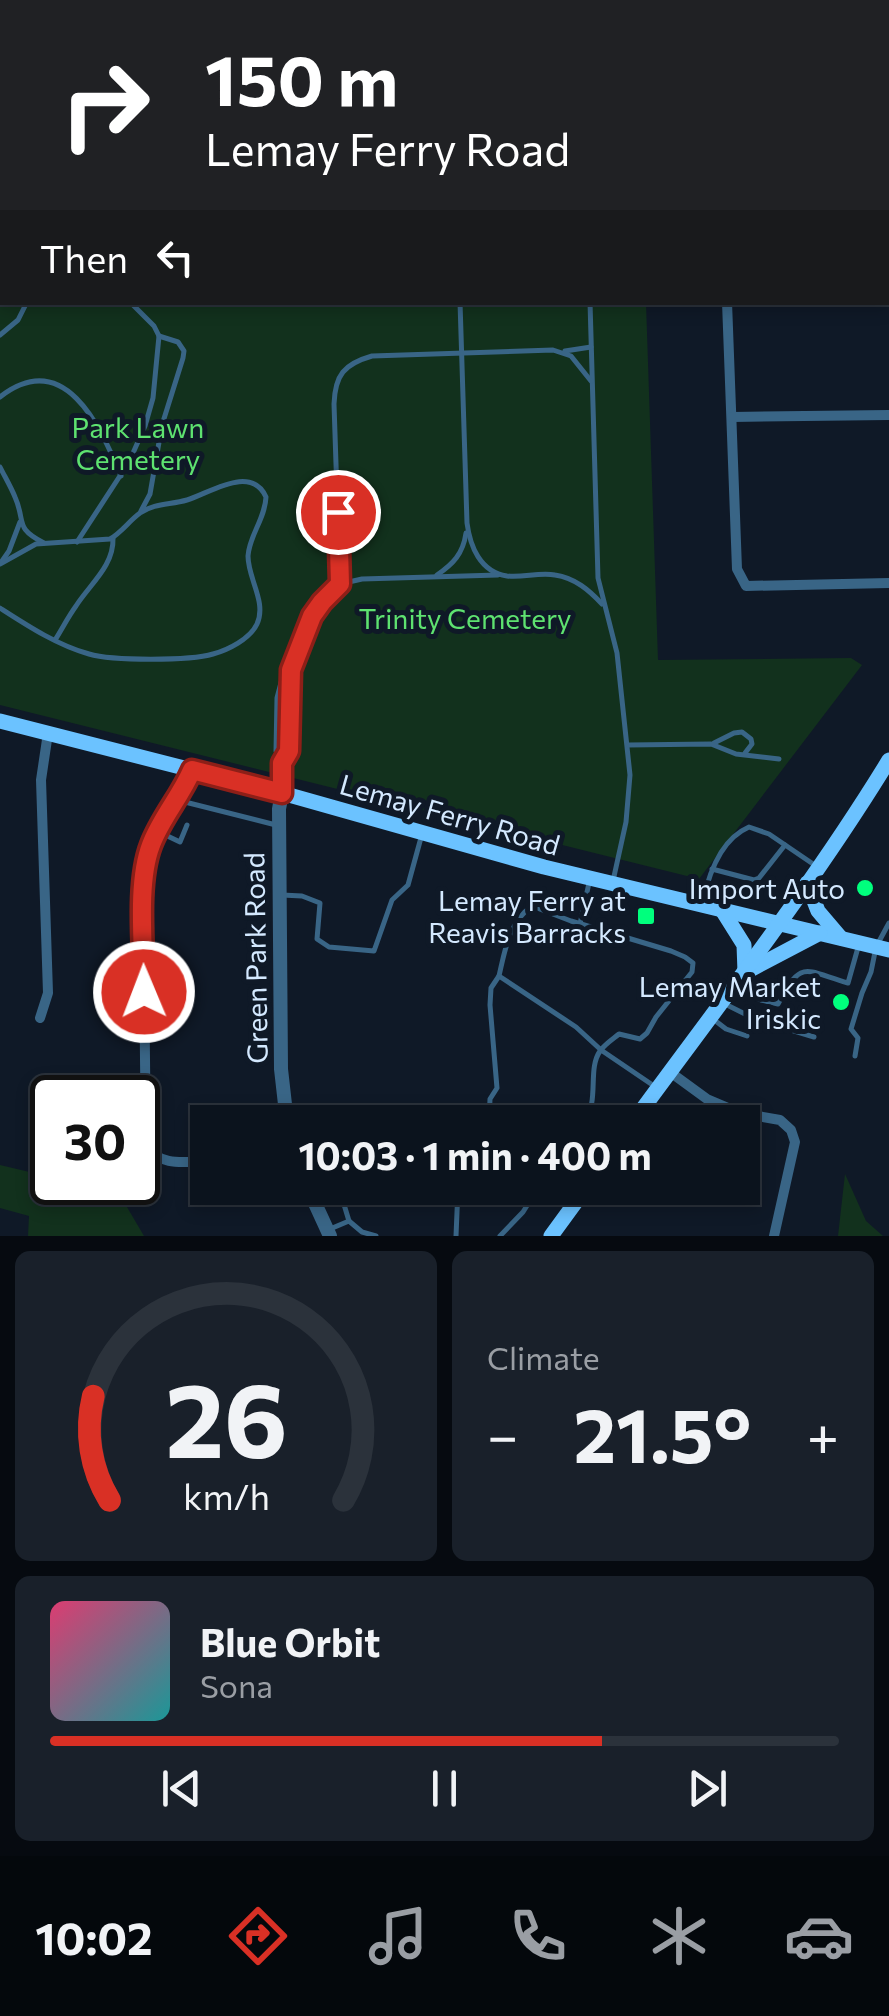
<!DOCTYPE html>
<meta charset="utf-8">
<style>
:root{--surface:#0b131d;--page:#19202a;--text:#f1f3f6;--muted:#9a9ea4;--line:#2b323b;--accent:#d93025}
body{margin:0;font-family:Commissioner,sans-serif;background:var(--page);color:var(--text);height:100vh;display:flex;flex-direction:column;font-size:38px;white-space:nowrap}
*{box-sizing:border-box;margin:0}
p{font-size:32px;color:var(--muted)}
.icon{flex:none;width:55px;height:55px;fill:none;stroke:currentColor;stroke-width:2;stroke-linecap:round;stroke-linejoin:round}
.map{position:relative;height:1236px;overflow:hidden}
.sheet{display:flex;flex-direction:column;gap:15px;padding:15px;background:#060a10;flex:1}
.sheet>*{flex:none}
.guide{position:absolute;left:0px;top:0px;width:890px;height:305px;box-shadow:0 5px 15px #0003,0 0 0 2px var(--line);background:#202124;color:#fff;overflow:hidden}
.speed{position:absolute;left:30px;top:1075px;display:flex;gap:20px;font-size:50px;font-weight:700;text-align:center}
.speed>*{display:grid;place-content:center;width:130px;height:130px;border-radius:50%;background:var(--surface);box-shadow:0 5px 15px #0003,0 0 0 2px var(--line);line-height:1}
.speed .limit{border:5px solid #111;border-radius:15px;background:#fff;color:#111}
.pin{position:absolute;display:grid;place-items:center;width:85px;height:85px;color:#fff;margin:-42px;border:5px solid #fff;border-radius:50%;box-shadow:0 2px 10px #0007}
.me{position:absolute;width:110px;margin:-55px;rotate:359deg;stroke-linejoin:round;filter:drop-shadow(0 0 8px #0008)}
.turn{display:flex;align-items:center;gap:35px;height:210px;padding:0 40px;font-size:45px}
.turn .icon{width:130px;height:130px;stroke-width:2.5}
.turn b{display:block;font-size:70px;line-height:85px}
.then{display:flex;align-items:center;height:95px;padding:0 40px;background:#0003;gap:20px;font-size:38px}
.big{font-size:75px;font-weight:700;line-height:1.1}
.sheet .tile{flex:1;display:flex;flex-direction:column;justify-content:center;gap:15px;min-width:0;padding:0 35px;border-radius:15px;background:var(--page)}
.sheet .dial{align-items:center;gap:0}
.dial svg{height:260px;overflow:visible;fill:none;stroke:var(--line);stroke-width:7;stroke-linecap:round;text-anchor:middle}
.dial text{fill:var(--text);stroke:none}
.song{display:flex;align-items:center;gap:30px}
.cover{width:120px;height:120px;border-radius:15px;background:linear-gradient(135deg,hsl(340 70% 55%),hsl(180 70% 35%))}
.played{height:10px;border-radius:5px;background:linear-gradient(90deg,var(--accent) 70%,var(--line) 70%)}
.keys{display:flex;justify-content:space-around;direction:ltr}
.heat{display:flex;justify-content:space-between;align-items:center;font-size:55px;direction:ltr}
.sheet .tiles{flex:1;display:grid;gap:15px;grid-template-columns:1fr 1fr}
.tile:last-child{grid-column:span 2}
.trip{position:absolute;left:190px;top:1105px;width:570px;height:100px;border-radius:0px;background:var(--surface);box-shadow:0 5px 15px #0003,0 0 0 2px var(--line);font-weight:700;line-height:100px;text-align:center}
.menu{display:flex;height:160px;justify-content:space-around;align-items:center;background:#04080c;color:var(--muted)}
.menu .icon{width:70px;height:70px}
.menu .current{color:var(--accent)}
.menu b{font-size:45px;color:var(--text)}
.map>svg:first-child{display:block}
</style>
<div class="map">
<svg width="889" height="1236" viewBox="0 0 889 1236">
<rect width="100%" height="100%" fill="#0f1927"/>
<!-- green -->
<g fill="#12311d">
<path d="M0,99H2V302L646,303L658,660L851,658L862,665L699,879L0,705Z"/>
<path d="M74,1089L77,1097L52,1098V1182L91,1183L92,1186L114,1185L144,1236H28L29,1216L0,1208V1165L38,1174L49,1159L44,1125L49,1097Z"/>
<path d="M845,1174L866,1221L883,1236H838Z"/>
</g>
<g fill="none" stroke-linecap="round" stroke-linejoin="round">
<!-- service -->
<g stroke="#396586" stroke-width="5">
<path d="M0,194L2,195"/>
<path d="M460,302L467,523C470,546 480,572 507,576C523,578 539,572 555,575C575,578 589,590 602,604"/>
<path d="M590,302L598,578L617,653L630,775L626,822L613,881"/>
<path d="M0,335L18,320L27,302"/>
<path d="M565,351L591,347"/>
<path d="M0,397C64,347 100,425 121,476"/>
<path d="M0,467C5,477 11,487 15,497C26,522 14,528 44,543"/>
<path d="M141,511L150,494L162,425L183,358L184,351L178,342L159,336"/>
<path d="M77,542L129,462L145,426L153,398L159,336L154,326L130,302"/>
<path d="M2,561L9,551L20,522"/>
<path d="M0,564L36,544L110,539C122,532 129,521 140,513C155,503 170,505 187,500C210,493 251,464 266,497C265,519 249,536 248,556C248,579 267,602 257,624C250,639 228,650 213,654C190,661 112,661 89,654C57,645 28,626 0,608"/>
<path d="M437,575C453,564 463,554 466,533"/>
<path d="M340,584L334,404C335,375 344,364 372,356L553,350L571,356L591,381"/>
<path d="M55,640C62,629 68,617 76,606C90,584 114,566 113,538"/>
<path d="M714,743L734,733L742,732L751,739L752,744L745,753"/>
<path d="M628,745L711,744L736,754L779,759"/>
<path d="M282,763L289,751L291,671L304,633L312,616L333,589L340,584L362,579L498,575"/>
<path d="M282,791V763L276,751L277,698L282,679L289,673"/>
<path d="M177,800L276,825"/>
<path d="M157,831L180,842L187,825"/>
<path d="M712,869L754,880L759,878L785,845"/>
<path d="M282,895L302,896L320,903L317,939L329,947L374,951L392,900L408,885L422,834"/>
<path d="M703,901C709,873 721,839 749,827L769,834L816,866"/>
<path d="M580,924L589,883"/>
<path d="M746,978L766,995L767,1001"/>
<path d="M736,989L761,1000L778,1004C802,959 803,970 848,983L859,944"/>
<path d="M725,1004L757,1020L814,1037"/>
<path d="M713,1019L726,1029L747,1036"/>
<path d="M855,1056L858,1038L851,1029L862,993L871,972L876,947L889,923"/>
<path d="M489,1122L490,1099L497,1088L490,1005L491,988L499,976"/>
<path d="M584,1122C600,1101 587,1070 600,1051C605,1044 613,1039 619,1034L640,1039L647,1033L656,1017L692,972L693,963L685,957L671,951L571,921L532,906C509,922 505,950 499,976L576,1027L601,1050L657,1088"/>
<path d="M339,1188L349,1221"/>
<path d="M330,1229L349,1221L362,1232L376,1236"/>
<path d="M456,1236L458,1188"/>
<path d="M500,1236L523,1212L538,1188"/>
</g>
<!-- minor -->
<g stroke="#396586" stroke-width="10">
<path d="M291,0L294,2"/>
<path d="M555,0V2"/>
<path d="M266,2L268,0"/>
<path d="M569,2L718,0"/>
<path d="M0,19L2,20"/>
<path d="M888,142H889"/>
<path d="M888,279H889"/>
<path d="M727,302L737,569L746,586L889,583"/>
<path d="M732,417L889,415"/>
<path d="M192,770C183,792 168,810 156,832C147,848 145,867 143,886L146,1145C159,1167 184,1162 208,1161"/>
<path d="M40,1018L48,993L41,780L48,733"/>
<path d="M670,1072L707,1099L740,1113L780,1120L791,1130L795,1142L774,1236"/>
</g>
<!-- tertiary -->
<g stroke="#396586" stroke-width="14">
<path d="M282,793L279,809L281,1069L287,1122"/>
<path d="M308,1188L330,1236"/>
</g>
<!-- secondary -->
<g stroke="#6bc2ff" stroke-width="15">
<path d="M0,721L282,793L544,867L889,950"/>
<path d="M807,883L818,911L841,938"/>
<path d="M722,910L744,945L745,972"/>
<path d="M748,971L820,933"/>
<path d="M633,1122C720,1003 812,886 889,760"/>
<path d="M551,1236L586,1188"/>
</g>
</g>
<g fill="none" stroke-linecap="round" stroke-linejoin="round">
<defs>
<path id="route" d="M144,992C144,949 136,884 151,845C161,818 181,796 192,770L282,793V763L289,751L291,670L312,616L322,602L340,584L338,512"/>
</defs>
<!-- route casing -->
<use href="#route" stroke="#8d1f18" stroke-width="25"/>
<!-- route -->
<use href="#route" stroke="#d93025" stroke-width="18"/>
</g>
<!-- markers -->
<g fill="#00ff7d" stroke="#0f1927" stroke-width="4">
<circle cx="865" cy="888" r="10"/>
<rect x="636" y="906" width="20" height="20" rx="5"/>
<circle cx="841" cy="1002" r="10"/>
</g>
<g text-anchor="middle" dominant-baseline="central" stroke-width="10" stroke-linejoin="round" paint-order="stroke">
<!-- park labels -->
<g font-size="28" fill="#5ee270" stroke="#0f1927">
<text x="138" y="427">Park Lawn<tspan x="138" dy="32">Cemetery</tspan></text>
<text x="465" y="618">Trinity Cemetery</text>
</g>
<!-- street labels -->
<g font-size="28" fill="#d4e9ff" stroke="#0f1927">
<text transform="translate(450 814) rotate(16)">Lemay Ferry Road</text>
<text transform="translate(255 958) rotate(-91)">Green Park Road</text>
</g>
<!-- poi labels -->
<g font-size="28" fill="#d4e9ff" stroke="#0f1927" text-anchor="end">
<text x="845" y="888">Import Auto</text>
<text x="626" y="900">Lemay Ferry at<tspan x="626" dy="32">Reavis Barracks</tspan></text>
<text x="821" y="986">Lemay Market<tspan x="821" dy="32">Iriskic</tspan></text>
</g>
</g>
</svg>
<div class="speed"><div class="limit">30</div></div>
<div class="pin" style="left:338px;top:512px;background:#d93025"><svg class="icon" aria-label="arrive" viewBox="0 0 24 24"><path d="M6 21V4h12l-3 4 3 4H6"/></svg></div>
<svg class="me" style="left:144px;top:992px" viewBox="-20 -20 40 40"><circle r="17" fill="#d93025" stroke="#fff" stroke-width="3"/><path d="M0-11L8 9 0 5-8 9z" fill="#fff"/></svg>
<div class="trip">10:03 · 1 min · 400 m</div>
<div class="guide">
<div class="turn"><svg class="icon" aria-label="right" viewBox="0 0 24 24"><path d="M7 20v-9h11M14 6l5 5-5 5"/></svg><div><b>150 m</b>Lemay Ferry Road</div></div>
<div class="then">Then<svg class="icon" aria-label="left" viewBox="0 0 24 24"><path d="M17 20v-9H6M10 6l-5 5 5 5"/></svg></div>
</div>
</div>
<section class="sheet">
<div class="tiles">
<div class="tile dial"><svg viewBox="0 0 100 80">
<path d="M14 69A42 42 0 1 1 86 69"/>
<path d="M14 69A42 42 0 0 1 9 37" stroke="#d93025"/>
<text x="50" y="56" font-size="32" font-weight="700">26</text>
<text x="50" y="72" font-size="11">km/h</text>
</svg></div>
<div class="tile"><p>Climate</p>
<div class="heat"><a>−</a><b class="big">21.5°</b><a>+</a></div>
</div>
<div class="tile">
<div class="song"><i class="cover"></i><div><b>Blue Orbit</b><p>Sona</p></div></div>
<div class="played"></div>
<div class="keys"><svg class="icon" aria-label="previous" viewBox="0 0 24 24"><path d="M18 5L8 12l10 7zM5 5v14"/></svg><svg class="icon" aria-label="pause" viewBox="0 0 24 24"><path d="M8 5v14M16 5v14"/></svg><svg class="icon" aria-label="next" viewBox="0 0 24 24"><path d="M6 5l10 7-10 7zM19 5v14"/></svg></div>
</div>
</div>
</section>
<nav class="menu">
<b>10:02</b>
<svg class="icon current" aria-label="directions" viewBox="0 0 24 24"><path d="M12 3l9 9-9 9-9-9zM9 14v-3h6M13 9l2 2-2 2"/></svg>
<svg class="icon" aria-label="music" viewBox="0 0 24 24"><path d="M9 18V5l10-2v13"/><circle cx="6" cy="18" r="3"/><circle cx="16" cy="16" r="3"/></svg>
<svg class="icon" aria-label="phone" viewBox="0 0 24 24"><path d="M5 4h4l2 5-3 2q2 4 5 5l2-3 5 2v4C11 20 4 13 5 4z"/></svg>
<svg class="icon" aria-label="climate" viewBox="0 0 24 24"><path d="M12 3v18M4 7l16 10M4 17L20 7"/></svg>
<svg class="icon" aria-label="car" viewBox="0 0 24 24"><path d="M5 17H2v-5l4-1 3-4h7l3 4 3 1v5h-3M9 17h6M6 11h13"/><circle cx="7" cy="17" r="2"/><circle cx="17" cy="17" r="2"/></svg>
</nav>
